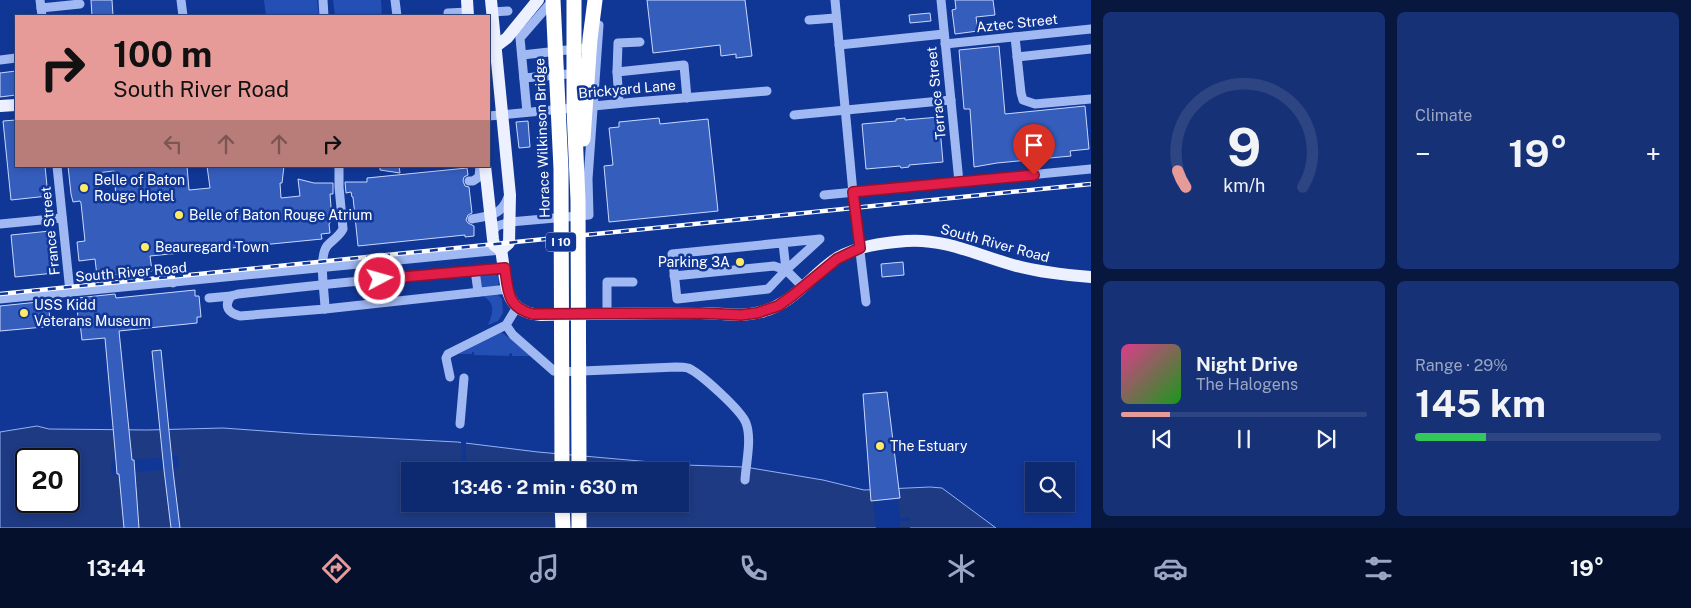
<!DOCTYPE html>
<meta charset="utf-8">
<style>
:root{--surface:#0d2970;--page:#163175;--text:#f1f3f6;--muted:#9aa6c3;--line:#2d4583;--accent:#e69b98}
body{margin:0;font-family:"Public Sans",sans-serif;background:var(--page);color:var(--text);height:100vh;display:flex;flex-direction:column;font-size:19px;white-space:nowrap}
*{box-sizing:border-box;margin:0}
p{font-size:16px;color:var(--muted)}
.icon{flex:none;width:28px;height:28px;fill:none;stroke:currentColor;stroke-width:2;stroke-linecap:round;stroke-linejoin:round}
.map{position:relative;flex:1;overflow:hidden}
.side{display:flex;flex-direction:column;gap:12px;padding:12px;background:#07173e;width:600px}
.side>*{flex:none}
.banner{position:absolute;left:15px;top:15px;width:475px;height:152px;border-radius:0px;box-shadow:0 2px 8px #0003,0 0 0 1px var(--line);background:#e69b98;color:#111;overflow:hidden}
.fabs{position:absolute;left:1025px;top:462px;display:grid;gap:10px}
.fabs a{display:grid;place-items:center;width:50px;height:50px;border-radius:0px;background:var(--surface);box-shadow:0 2px 8px #0003,0 0 0 1px var(--line);font-size:25px}
.speed{position:absolute;left:15px;top:448px;display:flex;gap:10px;font-size:25px;font-weight:700;text-align:center}
.speed>*{display:grid;place-content:center;width:65px;height:65px;border-radius:50%;background:var(--surface);box-shadow:0 2px 8px #0003,0 0 0 1px var(--line);line-height:1}
.speed .limit{border:2px solid #111;border-radius:8px;background:#fff;color:#111}
.pin{position:absolute;display:grid;place-items:center;width:42px;height:42px;color:#fff;margin:-51px -21px;border-radius:50% 50% 50% 0;rotate:-45deg;box-shadow:0 0 5px #0007}
.pin .icon{rotate:45deg}
.me{position:absolute;width:55px;margin:-28px;rotate:84deg;stroke-linejoin:round;filter:drop-shadow(0 0 4px #0008)}
.turn{display:flex;align-items:center;gap:18px;height:105px;padding:0 15px;font-size:22px}
.turn .icon{width:65px;height:65px;stroke-width:2.5}
.turn b{display:block;font-size:35px;line-height:42px}
.lanes{display:flex;align-items:center;height:48px;padding:0 15px;background:#0003;justify-content:center;gap:25px;direction:ltr}
.lanes .off{opacity:.35}
.big{font-size:38px;font-weight:700;line-height:1.1}
.side .tile{flex:1;display:flex;flex-direction:column;justify-content:center;gap:8px;min-width:0;padding:0 18px;border-radius:8px;background:var(--page)}
.side .dial{align-items:center;gap:0}
.dial svg{height:130px;overflow:visible;fill:none;stroke:var(--line);stroke-width:7;stroke-linecap:round;text-anchor:middle}
.dial text{fill:var(--text);stroke:none}
.song{display:flex;align-items:center;gap:15px}
.cover{width:60px;height:60px;border-radius:8px;background:linear-gradient(135deg,hsl(330 70% 55%),hsl(120 70% 35%))}
.played{height:5px;border-radius:2px;background:linear-gradient(90deg,var(--accent) 20%,var(--line) 20%)}
.keys{display:flex;justify-content:space-around;direction:ltr}
.heat{display:flex;justify-content:space-between;align-items:center;font-size:28px;direction:ltr}
.charge{height:8px;border-radius:4px;background:linear-gradient(90deg,#34c759 29%,var(--line) 0)}
.side .tiles{flex:1;display:grid;gap:12px;grid-template-columns:repeat(2,1fr)}
.trip{position:absolute;left:401px;top:462px;width:288px;height:50px;border-radius:0px;background:var(--surface);box-shadow:0 2px 8px #0003,0 0 0 1px var(--line);font-weight:700;line-height:50px;text-align:center}
.menu{display:flex;height:80px;justify-content:space-around;align-items:center;background:#05102d;color:var(--muted)}
.menu .icon{width:35px;height:35px}
.menu .current{color:var(--accent)}
.menu b{font-size:22px;color:var(--text)}
main{display:flex;flex:1;min-height:0}
.map>svg:first-child{display:block}
</style>
<main>
<div class="map">
<svg width="1091" height="528" viewBox="0 0 1091 528">
<rect width="100%" height="100%" fill="#113796"/>
<!-- green -->
<g fill="#244fb5">
<path d="M264,0H317L319,16H266Z"/>
<path d="M333,0H381L382,16H335Z"/>
<path d="M494,273L499,277L498,285L496,287L481,288L480,274Z"/>
<path d="M498,295L502,299L503,313L498,321L488,325C493,313 496,304 483,296Z"/>
<path d="M501,332L534,356H512V353L509,354V356L474,355V352H472V354H459Z"/>
</g>
<!-- water -->
<path fill="#1e3a82" stroke="#93b2f7" fill-rule="evenodd" d="M37,426L49,429L147,430L223,428L306,434L457,442L538,452L685,465L745,467L823,480L864,490L930,487L942,488L996,528H0V432ZM26,459H69V501H26ZM410,471H680V504H410Z"/>
<!-- pier -->
<g fill="#113796">
<path d="M461,440H466V466L485,465L486,471H416V469L461,466Z"/>
<path d="M178,456L179,468L112,475L111,462Z"/>
<path d="M898,498L900,518L909,517L910,520L900,521V527H910V528H876L873,501Z"/>
</g>
<!-- building -->
<g fill="#355dbc" stroke="#c9d8fd" fill-rule="evenodd">
<path d="M91,0H112L113,16H92Z"/>
<path d="M647,0H745L752,56L736,58V54L721,56L720,45L653,53Z"/>
<path d="M955,0H993L995,15L976,17L978,31L955,34L952,10L956,9Z"/>
<path d="M930,13L931,21L910,23L909,15Z"/>
<path d="M999,46L1005,114L1085,106L1089,149L1070,151L1071,156L997,163L974,167L970,109H964L959,50Z"/>
<path d="M16,71V95L0,97V73Z"/>
<path d="M939,117L943,162L909,165V167L901,168L900,166L866,169L862,124L896,121V119L905,118V120Z"/>
<path d="M659,118L660,124L708,119L718,211L609,222L604,166L613,165L609,128L619,127V122Z"/>
<path d="M16,120V166H45L48,196L11,200L3,121Z"/>
<path d="M528,121L530,147L519,148L516,122Z"/>
<path d="M68,166H187L189,190L210,188L207,166H284L282,183H280L281,198L300,196L298,179L314,183H333V194H330L332,220L329,224L330,233L321,234L322,239L150,256L152,271L113,275L114,282L100,283L99,276H97L95,259L79,261L77,242L85,241L81,203L80,201L73,202L71,194ZM114,171L116,198L99,200L96,173Z"/>
<path d="M380,166H399L400,173L380,170Z"/>
<path d="M467,168L468,175L464,177L463,181L465,186L469,187L472,213L468,215L466,220L468,223L474,226V236L465,237V235L358,246L353,197H352L351,192L346,193L345,182H367V178Z"/>
<path d="M50,231L55,273L15,277L11,235Z"/>
<path d="M903,262L904,275L882,277L881,264Z"/>
<path d="M195,290V296H199L201,317H197V323L119,331L132,460H134L139,528H124L119,474H117L116,461L105,338L82,340L80,323L78,324L77,298L115,294L116,298Z"/>
<path d="M48,301L50,320L43,321L44,327L0,331V306Z"/>
<path d="M161,350L173,471L180,528H171L164,470L152,351Z"/>
<path d="M887,392L900,498L871,501L863,394Z"/>
</g>
<g fill="none" stroke-linecap="round" stroke-linejoin="round">
<!-- minor -->
<g stroke="#a1b9f3" stroke-width="9">
<path d="M40,0L42,16"/>
<path d="M181,0L183,16"/>
<path d="M323,0L324,16"/>
<path d="M395,0L397,16"/>
<path d="M835,0L853,193L866,302"/>
<path d="M941,0L959,182"/>
<path d="M41,8L80,4"/>
<path d="M492,12L508,11"/>
<path d="M448,16V13L468,12"/>
<path d="M809,20L836,18"/>
<path d="M1015,37L1021,93L1023,100L1035,104L1091,99"/>
<path d="M945,44L1091,29"/>
<path d="M839,45L944,34"/>
<path d="M522,55L594,47"/>
<path d="M1017,57L1091,49"/>
<path d="M0,60L16,58"/>
<path d="M617,72L618,43L640,42"/>
<path d="M524,78L579,73"/>
<path d="M619,103L617,72L684,65L687,98"/>
<path d="M527,112L520,38L553,0"/>
<path d="M794,115L951,100"/>
<path d="M489,116L635,102L767,91"/>
<path d="M57,166L70,292"/>
<path d="M339,166V187L343,229C339,237 332,240 327,246C318,258 325,294 325,309L240,316C229,313 223,307 231,296L238,294C327,284 416,274 505,268"/>
<path d="M469,181H473L479,177L480,166"/>
<path d="M824,195L1091,169"/>
<path d="M472,219C489,216 502,215 508,197"/>
<path d="M0,224L62,218"/>
<path d="M492,232L497,226L510,222L589,215L588,179L599,25"/>
<path d="M783,243L786,270L768,289L677,299L672,254L820,239L786,270L803,287"/>
<path d="M475,270L478,292"/>
<path d="M170,271L173,283"/>
<path d="M674,276L774,266L786,270"/>
<path d="M209,298L231,296"/>
<path d="M0,299L501,250"/>
<path d="M325,309L508,289"/>
<path d="M607,314V282H633"/>
<path d="M506,325L513,335L554,371L559,372L676,367C680,367 684,367 688,368C700,373 741,410 746,423C752,439 746,463 745,480"/>
<path d="M450,377L446,358L448,354L506,325L517,307"/>
<path d="M460,424L464,378"/>
</g>
<!-- major -->
<g stroke="#edf1ff" stroke-width="12">
<path d="M467,0L468,16"/>
<path d="M491,0L510,195L509,243L501,250"/>
<path d="M491,50L507,38L538,0"/>
<path d="M0,106L16,105"/>
<path d="M485,166L493,239L494,245L501,250"/>
<path d="M501,250C507,280 501,312 541,315C594,314 647,313 700,313C721,313 744,318 764,311C794,303 812,274 837,258C857,246 883,243 906,241C944,238 977,255 1013,265C1038,272 1064,275 1091,277"/>
</g>
<!-- highway -->
<g stroke="#fff" stroke-width="15">
<path d="M562,504L563,528"/>
<path d="M579,504V528"/>
</g>
<defs>
<path id="rail" d="M0,294L1091,184"/>
</defs>
<!-- rail casing -->
<use href="#rail" stroke="#fff" stroke-width="4.5"/>
<!-- rail -->
<use href="#rail" stroke="#113796" stroke-width="2.5" stroke-dasharray="8" stroke-linecap="butt"/>
<!-- highway-bridge -->
<g stroke="#fff" stroke-width="15">
<path d="M553,0L561,169L562,471"/>
<path d="M574,0V109L578,200L579,471"/>
<path d="M583,139L590,39L595,0"/>
</g>
</g>
<g fill="none" stroke-linecap="round" stroke-linejoin="round">
<defs>
<path id="route" d="M380,279L505,268C508,290 507,308 533,314L700,313L741,315L757,313L778,306L792,296L837,259L860,248L853,192L1034,175"/>
</defs>
<!-- route casing -->
<use href="#route" stroke="#92132f" stroke-width="12"/>
<!-- route -->
<use href="#route" stroke="#e11d48" stroke-width="9"/>
</g>
<!-- markers -->
<g fill="#ffea63" stroke="#113796" stroke-width="2">
<circle cx="84" cy="188" r="5"/>
<circle cx="179" cy="215" r="5"/>
<circle cx="145" cy="247" r="5"/>
<circle cx="740" cy="262" r="5"/>
<circle cx="24" cy="313" r="5"/>
<circle cx="880" cy="446" r="5"/>
</g>
<g text-anchor="middle" dominant-baseline="central" stroke-width="5" stroke-linejoin="round" paint-order="stroke">
<!-- shield labels -->
<rect fill="#113796" stroke="#b8c3e0" stroke-width="1" x="546" y="232.5" width="30" height="19" rx="4"/>
<g font-size="12" font-weight="bold" fill="#fff">
<text x="561" y="242">I 10</text>
</g>
<!-- street labels -->
<g font-size="14" fill="#fff" stroke="#113796">
<text transform="translate(1017 23) rotate(-6)">Aztec Street</text>
<text transform="translate(627 89) rotate(-5)">Brickyard Lane</text>
<text transform="translate(936 93) rotate(-96)">Terrace Street</text>
<text transform="translate(542 138) rotate(-92)">Horace Wilkinson Bridge</text>
<text transform="translate(50 231) rotate(-96)">France Street</text>
<text transform="translate(995 243) rotate(15)">South River Road</text>
<text transform="translate(131 272) rotate(-5)">South River Road</text>
</g>
<!-- poi labels -->
<g font-size="14" fill="#fff" stroke="#113796" text-anchor="start">
<text x="94" y="180">Belle of Baton<tspan x="94" dy="16">Rouge Hotel</tspan></text>
<text x="189" y="215">Belle of Baton Rouge Atrium</text>
<text x="155" y="247">Beauregard Town</text>
<text x="730" y="262" text-anchor="end">Parking 3A</text>
<text x="34" y="305">USS Kidd<tspan x="34" dy="16">Veterans Museum</tspan></text>
<text x="890" y="446">The Estuary</text>
</g>
</g>
</svg>
<div class="fabs">
<a><svg class="icon" aria-label="search" viewBox="0 0 24 24"><circle cx="10" cy="10" r="6"/><path d="M15 15l6 6"/></svg></a>
</div>
<div class="speed"><div class="limit">20</div></div>
<div class="pin" style="left:1034px;top:175px;background:#d93025"><svg class="icon" aria-label="arrive" viewBox="0 0 24 24"><path d="M6 21V4h12l-3 4 3 4H6"/></svg></div>
<svg class="me" style="left:380px;top:279px" viewBox="-20 -20 40 40"><circle r="17" fill="#e11d48" stroke="#fff" stroke-width="3"/><path d="M0-11L8 9 0 5-8 9z" fill="#fff"/></svg>
<div class="trip">13:46 · 2 min · 630 m</div>
<div class="banner">
<div class="turn"><svg class="icon" aria-label="right" viewBox="0 0 24 24"><path d="M7 20v-9h11M14 6l5 5-5 5"/></svg><div><b>100 m</b>South River Road</div></div>
<div class="lanes"><svg class="icon off" aria-label="left" viewBox="0 0 24 24"><path d="M17 20v-9H6M10 6l-5 5 5 5"/></svg><svg class="icon off" aria-label="ahead" viewBox="0 0 24 24"><path d="M12 20V5M6 11l6-6 6 6"/></svg><svg class="icon off" aria-label="ahead" viewBox="0 0 24 24"><path d="M12 20V5M6 11l6-6 6 6"/></svg><svg class="icon" aria-label="right" viewBox="0 0 24 24"><path d="M7 20v-9h11M14 6l5 5-5 5"/></svg></div>
</div>
</div>
<section class="side">
<div class="tiles">
<div class="tile dial"><svg viewBox="0 0 100 80">
<path d="M14 69A42 42 0 1 1 86 69"/>
<path d="M14 69A42 42 0 0 1 9 59" stroke="#e69b98"/>
<text x="50" y="56" font-size="32" font-weight="700">9</text>
<text x="50" y="72" font-size="11">km/h</text>
</svg></div>
<div class="tile"><p>Climate</p>
<div class="heat"><a>−</a><b class="big">19°</b><a>+</a></div>
</div>
<div class="tile">
<div class="song"><i class="cover"></i><div><b>Night Drive</b><p>The Halogens</p></div></div>
<div class="played"></div>
<div class="keys"><svg class="icon" aria-label="previous" viewBox="0 0 24 24"><path d="M18 5L8 12l10 7zM5 5v14"/></svg><svg class="icon" aria-label="pause" viewBox="0 0 24 24"><path d="M8 5v14M16 5v14"/></svg><svg class="icon" aria-label="next" viewBox="0 0 24 24"><path d="M6 5l10 7-10 7zM19 5v14"/></svg></div>
</div>
<div class="tile"><p>Range · 29%</p><b class="big">145 km</b><div class="charge"></div></div>
</div>
</section>
</main>
<nav class="menu">
<b>13:44</b>
<svg class="icon current" aria-label="directions" viewBox="0 0 24 24"><path d="M12 3l9 9-9 9-9-9zM9 14v-3h6M13 9l2 2-2 2"/></svg>
<svg class="icon" aria-label="music" viewBox="0 0 24 24"><path d="M9 18V5l10-2v13"/><circle cx="6" cy="18" r="3"/><circle cx="16" cy="16" r="3"/></svg>
<svg class="icon" aria-label="phone" viewBox="0 0 24 24"><path d="M5 4h4l2 5-3 2q2 4 5 5l2-3 5 2v4C11 20 4 13 5 4z"/></svg>
<svg class="icon" aria-label="climate" viewBox="0 0 24 24"><path d="M12 3v18M4 7l16 10M4 17L20 7"/></svg>
<svg class="icon" aria-label="car" viewBox="0 0 24 24"><path d="M5 17H2v-5l4-1 3-4h7l3 4 3 1v5h-3M9 17h6M6 11h13"/><circle cx="7" cy="17" r="2"/><circle cx="17" cy="17" r="2"/></svg>
<svg class="icon" aria-label="filters" viewBox="0 0 24 24"><path d="M4 7h16M4 17h16"/><circle cx="9" cy="7" r="2"/><circle cx="15" cy="17" r="2"/></svg>
<b>19°</b>
</nav>
